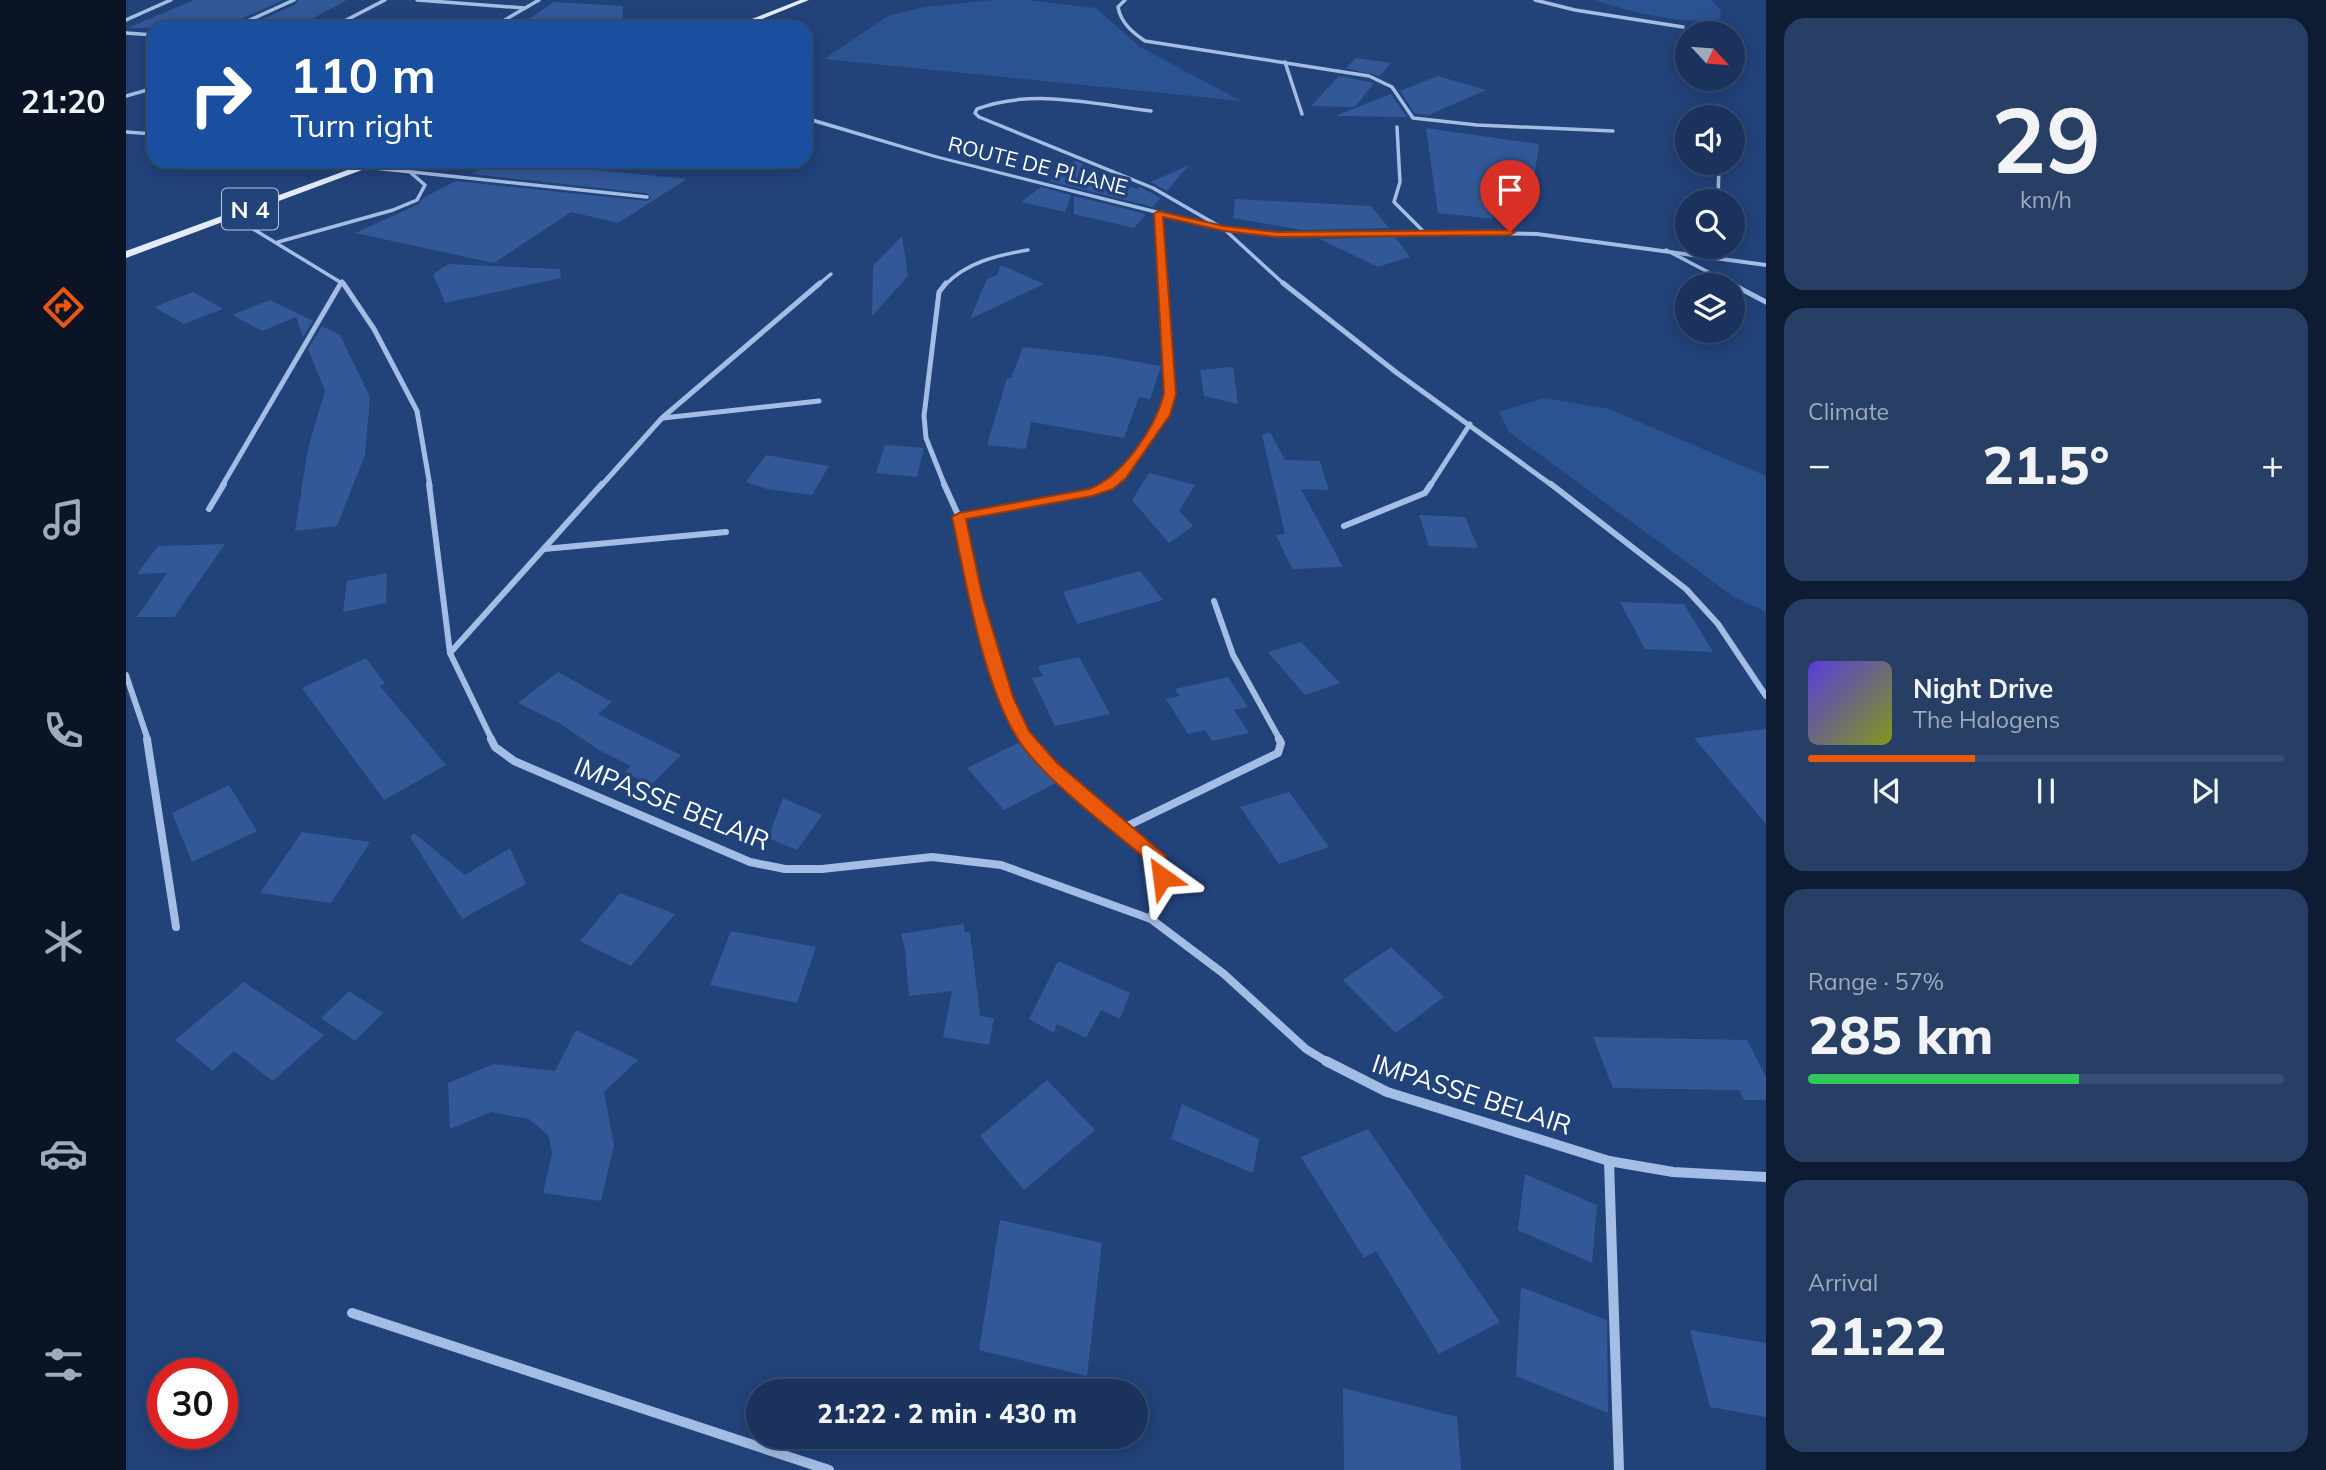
<!DOCTYPE html>
<meta charset="utf-8">
<style>
:root{--surface:#1a325c;--page:#273e65;--text:#f1f3f6;--muted:#9faabb;--line:#384d72;--accent:#ea580c}
body{margin:0;font-family:Mulish,sans-serif;background:var(--page);color:var(--text);height:100vh;display:flex;flex-direction:column;font-size:26px;white-space:nowrap}
*{box-sizing:border-box;margin:0}
p{font-size:23px;color:var(--muted)}
.icon{flex:none;width:38px;height:38px;fill:none;stroke:currentColor;stroke-width:2;stroke-linecap:round;stroke-linejoin:round}
.map{position:relative;flex:1;overflow:hidden}
.drawer{display:flex;flex-direction:column;gap:18px;padding:18px;background:#0e1c33;width:560px}
.drawer>*{flex:none}
.top-card{position:absolute;left:21px;top:21px;width:665px;height:147px;border-radius:21px;box-shadow:0 4px 18px #0003,0 0 0 2px var(--line);background:#1a4fa0;color:#fff;overflow:hidden}
.needle{width:46px;rotate:116deg}
.tools{position:absolute;left:1549px;top:21px;display:grid;gap:14px}
.tools a{display:grid;place-items:center;width:70px;height:70px;border-radius:50%;background:var(--surface);box-shadow:0 4px 18px #0003,0 0 0 2px var(--line);font-size:35px}
.speed{position:absolute;left:21px;top:1358px;display:flex;gap:14px;font-size:35px;font-weight:700;text-align:center}
.speed>*{display:grid;place-content:center;width:91px;height:91px;border-radius:50%;background:var(--surface);box-shadow:0 4px 18px #0003,0 0 0 2px var(--line);line-height:1}
.speed .limit{border:10px solid #d22;background:#fff;color:#111}
.pin{position:absolute;display:grid;place-items:center;width:60px;height:60px;color:#fff;margin:-72px -30px;border-radius:50% 50% 50% 0;rotate:-45deg;box-shadow:0 0 7px #0007}
.pin .icon{rotate:45deg}
.me{position:absolute;width:77px;margin:-38px;rotate:329deg;stroke-linejoin:round;filter:drop-shadow(0 0 5px #0008)}
.turn{display:flex;align-items:center;gap:24px;height:147px;padding:0 28px;font-size:32px}
.turn .icon{width:91px;height:91px;stroke-width:2.5}
.turn b{display:block;font-size:49px;line-height:60px}
.big{font-size:52px;font-weight:800;line-height:1.1}
.drawer .card{flex:1;display:flex;flex-direction:column;justify-content:center;gap:10px;min-width:0;padding:0 24px;border-radius:21px;background:var(--page)}
.drawer .dial{align-items:center;gap:0}
.dial b{font-size:91px;line-height:1}
.song{display:flex;align-items:center;gap:21px}
.cover{width:84px;height:84px;border-radius:10px;background:linear-gradient(135deg,hsl(250 70% 55%),hsl(70 70% 35%))}
.played{height:7px;border-radius:4px;background:linear-gradient(90deg,var(--accent) 35%,var(--line) 35%)}
.keys{display:flex;justify-content:space-around;direction:ltr}
.heat{display:flex;justify-content:space-between;align-items:center;font-size:38px;direction:ltr}
.charge{height:10px;border-radius:5px;background:linear-gradient(90deg,#34c759 57%,var(--line) 0)}
.trip{position:absolute;left:620px;top:1379px;width:402px;height:70px;border-radius:35px;background:var(--surface);box-shadow:0 4px 18px #0003,0 0 0 2px var(--line);font-weight:800;line-height:70px;text-align:center}
main{display:flex;flex:1;min-height:0}
.tabs{display:flex;flex-direction:column;width:126px;justify-content:space-around;align-items:center;background:#0a1425;color:var(--muted)}
.tabs .icon{width:49px;height:49px}
.tabs .current{color:var(--accent)}
.tabs b{font-size:32px;color:var(--text)}
.map>svg:first-child{display:block}
</style>
<main>
<nav class="tabs">
<b>21:20</b>
<svg class="icon current" aria-label="directions" viewBox="0 0 24 24"><path d="M12 3l9 9-9 9-9-9zM9 14v-3h6M13 9l2 2-2 2"/></svg>
<svg class="icon" aria-label="music" viewBox="0 0 24 24"><path d="M9 18V5l10-2v13"/><circle cx="6" cy="18" r="3"/><circle cx="16" cy="16" r="3"/></svg>
<svg class="icon" aria-label="phone" viewBox="0 0 24 24"><path d="M5 4h4l2 5-3 2q2 4 5 5l2-3 5 2v4C11 20 4 13 5 4z"/></svg>
<svg class="icon" aria-label="climate" viewBox="0 0 24 24"><path d="M12 3v18M4 7l16 10M4 17L20 7"/></svg>
<svg class="icon" aria-label="car" viewBox="0 0 24 24"><path d="M5 17H2v-5l4-1 3-4h7l3 4 3 1v5h-3M9 17h6M6 11h13"/><circle cx="7" cy="17" r="2"/><circle cx="17" cy="17" r="2"/></svg>
<svg class="icon" aria-label="filters" viewBox="0 0 24 24"><path d="M4 7h16M4 17h16"/><circle cx="9" cy="7" r="2"/><circle cx="15" cy="17" r="2"/></svg>
</nav>
<div class="map">
<svg width="1640" height="1470" viewBox="0 0 1640 1470">
<rect width="100%" height="100%" fill="#22427a"/>
<!-- green -->
<g fill="#2c5391">
<path d="M867,0H900L970,8L1014,47L1115,101L698,59L762,16L798,7Z"/>
<path d="M1469,0H1585L1595,11L1594,19C1554,25 1508,13 1469,0Z"/>
<path d="M1418,398L1483,409L1640,476V612L1608,597L1383,432L1373,412Z"/>
</g>
<!-- building -->
<g fill="#325897">
<path d="M68,0H157L104,24L102,28H2Z"/>
<path d="M172,0H221L169,28H117L170,4Z"/>
<path d="M428,2L497,6L496,28H389Z"/>
<path d="M1230,58L1265,63L1254,76L1220,68Z"/>
<path d="M1213,76L1248,83L1229,107L1185,106Z"/>
<path d="M1312,76L1360,90L1303,115L1289,114L1274,91Z"/>
<path d="M1265,94L1281,117L1211,116V115Z"/>
<path d="M1300,128L1413,144L1403,213L1366,208L1367,219L1312,213Z"/>
<path d="M370,161H428L470,170L561,179L492,223L445,212L368,263L229,233L293,204L297,198L330,181L521,201L525,198L521,193L345,174Z"/>
<path d="M950,161L957,164L955,169L1011,189L1014,187L1035,198L1027,207L923,181Z"/>
<path d="M1063,165L1041,191L1025,182Z"/>
<path d="M915,187L945,195L939,212L895,202Z"/>
<path d="M948,196L1020,214L1008,228L948,214Z"/>
<path d="M1109,199L1245,206L1263,228L1176,230L1107,218Z"/>
<path d="M776,236L782,276L746,316L747,266Z"/>
<path d="M1269,237L1284,257L1252,267L1194,239Z"/>
<path d="M323,264L434,269L435,278L319,303L307,274Z"/>
<path d="M875,265L918,284L844,319L861,279L871,275Z"/>
<path d="M67,292L97,309L58,324L28,307Z"/>
<path d="M144,300L187,321L177,337L170,317L136,331L106,315Z"/>
<path d="M196,326L214,335L244,397L239,455L211,526L169,531L182,448L199,391L182,349Z"/>
<path d="M897,347L978,356L1035,366L1024,399L1013,397L998,438L905,422L900,449L861,445L881,378H885Z"/>
<path d="M1107,367L1112,404L1078,396L1074,370Z"/>
<path d="M1144,432L1159,460L1194,461L1203,490L1175,489L1217,567L1166,569L1150,535L1159,534L1136,435Z"/>
<path d="M759,445L798,448L791,477L750,473Z"/>
<path d="M640,455L662,459L703,466L686,495L641,489L620,482Z"/>
<path d="M1023,473L1069,485L1053,511L1067,526L1043,543L1006,500Z"/>
<path d="M1293,515L1339,517L1352,548L1303,546Z"/>
<path d="M99,544L48,617H11L41,573L11,574L32,546Z"/>
<path d="M1014,571L1037,600L951,624L937,592Z"/>
<path d="M261,573L260,603L217,612L221,581Z"/>
<path d="M1494,602L1558,604L1587,652L1519,649Z"/>
<path d="M1175,642L1214,683L1179,695L1142,652Z"/>
<path d="M953,657L984,714L929,726L906,678L917,676L912,666Z"/>
<path d="M240,658L259,684L254,686L320,765L258,800L176,688Z"/>
<path d="M432,672L486,702L472,714L555,755L525,785L499,772L505,766L473,750L433,723L392,703Z"/>
<path d="M1102,677L1122,707L1108,710L1123,733L1086,741L1079,730L1062,734L1040,699L1054,696L1049,689Z"/>
<path d="M1640,729V824L1568,738Z"/>
<path d="M894,742L932,782L878,810L841,768Z"/>
<path d="M103,785L131,831L66,862L46,813Z"/>
<path d="M1163,792L1203,847L1153,864L1114,807Z"/>
<path d="M657,798L696,815L671,850L642,838Z"/>
<path d="M176,832L244,842L205,903L134,893Z"/>
<path d="M288,833L339,875L384,848L400,884L336,919L284,837Z"/>
<path d="M494,893L549,914L505,966L454,941Z"/>
<path d="M837,924L839,932H844L854,1016L868,1018L863,1045L817,1037L826,991L783,996L779,949L775,934Z"/>
<path d="M605,931L690,947L671,1003L584,985Z"/>
<path d="M1265,947L1318,997L1270,1033L1217,980Z"/>
<path d="M932,961L1004,993L994,1019L975,1010L960,1038L931,1024L928,1033L903,1019Z"/>
<path d="M118,982L198,1035L147,1081L108,1051L87,1071L49,1040Z"/>
<path d="M223,991L257,1013L229,1041L195,1018Z"/>
<path d="M450,1030L512,1060L478,1092L488,1145L475,1201L417,1193L426,1154L424,1143L422,1135L403,1119L365,1112L324,1129L322,1083L368,1064L429,1071Z"/>
<path d="M1467,1037L1621,1040L1640,1077V1100H1618L1613,1090L1487,1088Z"/>
<path d="M921,1080L969,1130L898,1190L854,1136Z"/>
<path d="M1056,1104L1133,1139L1127,1173L1045,1139Z"/>
<path d="M1242,1129L1374,1322L1313,1354L1250,1251L1238,1258L1175,1157Z"/>
<path d="M1399,1174L1471,1205L1466,1263L1392,1230Z"/>
<path d="M874,1220L976,1243L961,1376L853,1350Z"/>
<path d="M1395,1287L1481,1320L1482,1413L1390,1376Z"/>
<path d="M1564,1330L1640,1343V1417L1584,1407Z"/>
<path d="M1217,1388L1331,1417L1335,1470H1218Z"/>
</g>
<g fill="none" stroke-linecap="round" stroke-linejoin="round">
<!-- minor-far4 -->
<g stroke="#a4bde5" stroke-width="3.5">
<path d="M291,0L399,8"/>
<path d="M999,0L992,7C995,23 1006,32 1019,41L1243,76L1266,87L1287,118L1351,125L1487,131"/>
<path d="M1409,0L1449,10L1557,27"/>
<path d="M0,20L45,0"/>
<path d="M106,28L168,0"/>
<path d="M205,28L259,0"/>
<path d="M365,28L413,0"/>
<path d="M0,33L28,35"/>
<path d="M1159,62L1176,114"/>
<path d="M0,96L28,88"/>
<path d="M1025,111C968,104 906,88 851,109L849,113L853,117L1027,188L1098,229L1159,285"/>
<path d="M1271,127L1274,182L1268,202L1298,232"/>
<path d="M0,132L28,134"/>
<path d="M233,161L249,163"/>
<path d="M239,167L521,197"/>
<path d="M1592,201L1593,163"/>
<path d="M1032,214L1037,285"/>
<path d="M106,216L219,285"/>
<path d="M152,242L267,210L291,200L299,185L285,173"/>
<path d="M1591,247V258"/>
<path d="M1540,250L1607,285"/>
<path d="M214,285L216,281"/>
<path d="M692,285L705,274"/>
<path d="M819,285C841,262 872,255 902,250"/>
</g>
<!-- minor-far3 -->
<g stroke="#a4bde5" stroke-width="5">
<path d="M217,283L248,329L291,411L304,486"/>
<path d="M1157,283L1271,373L1427,486"/>
<path d="M1604,283L1640,302"/>
<path d="M537,418L693,401"/>
<path d="M96,486L215,283"/>
<path d="M475,486L536,418L694,283"/>
<path d="M819,486L800,438L798,416L813,292L820,283"/>
<path d="M979,486L1014,451L1033,422L1044,394L1037,283"/>
<path d="M1304,486L1344,424"/>
</g>
<!-- minor-far2 -->
<g stroke="#a4bde5" stroke-width="6">
<path d="M303,484L324,653L366,740"/>
<path d="M818,484L833,517L849,595L879,697L902,740"/>
<path d="M1425,484L1560,589L1592,624L1640,696"/>
<path d="M83,509L98,484"/>
<path d="M833,517L966,493L982,484"/>
<path d="M1218,526L1299,493L1305,484"/>
<path d="M418,549L600,532"/>
<path d="M1088,601L1107,655L1154,740"/>
<path d="M324,653L476,484"/>
<path d="M0,675L22,740"/>
</g>
<!-- minor-far1 -->
<g stroke="#a4bde5" stroke-width="8">
<path d="M21,739L50,927"/>
<path d="M365,739L369,747L388,761L624,862L659,869H696L806,857L875,865L1025,919L1098,974L1180,1049L1203,1063"/>
<path d="M901,739L925,767L1033,860L1036,877L1025,919"/>
<path d="M995,829L1152,753L1155,743L1153,739"/>
</g>
<!-- minor -->
<g stroke="#a4bde5" stroke-width="10">
<path d="M1200,1061L1261,1092L1483,1161L1547,1172L1640,1177"/>
<path d="M1483,1161L1493,1470"/>
<path d="M226,1313L703,1470"/>
</g>
<!-- tertiary -->
<path fill="#a4bde5" fill-rule="evenodd" d="M679,116L813,156L1098,227L1174,233L1298,230L1411,232L1640,263V267L1411,236L1298,234L1174,237L1098,231L809,158L679,120Z"/>
<!-- primary -->
<g fill="#e4ecfc" fill-rule="evenodd">
<path d="M674,0H683L614,28H603Z"/>
<path d="M246,161H260L0,258V251Z"/>
</g>
</g>
<!-- route -->
<path fill="#ea580c" stroke="#983908" stroke-width="2" d="M1032,211L1098,226L1151,232L1384,230L1389,232L1384,235L1151,237L1098,231L1037,217L1050,394L1044,415L1000,478L987,489L966,496L840,519L856,595L887,697L903,731L931,763L1039,855L1045,877L1042,882L1036,884L1030,882L1025,863C986,830 914,777 890,736C856,679 840,582 826,517L833,513L963,489C997,476 1029,428 1038,394L1028,214Z"/>
<g text-anchor="middle" dominant-baseline="central" stroke-width="7" stroke-linejoin="round" paint-order="stroke">
<!-- far-street labels -->
<g font-size="21" fill="#fff" stroke="#22427a">
<text transform="translate(912 165) rotate(14)">ROUTE DE PLIANE</text>
</g>
<!-- shield labels -->
<rect fill="#22427a" stroke="#bdc6d7" stroke-width="2" x="96" y="188.5" width="56" height="41" rx="5"/>
<g font-size="24" font-weight="bold" fill="#fff">
<text x="124" y="209">N 4</text>
</g>
<!-- street labels -->
<g font-size="26" fill="#fff" stroke="#22427a">
<text transform="translate(546 803) rotate(22)">IMPASSE BELAIR</text>
<text transform="translate(1346 1094) rotate(18)">IMPASSE BELAIR</text>
</g>
</g>
</svg>
<div class="tools">
<a><svg class="needle" viewBox="-14 -14 28 28"><path d="M0-13l5 13h-10z" fill="#e53935"/><path d="M0 13l5-13h-10z" fill="#9faabb"/></svg></a>
<a><svg class="icon" aria-label="sound" viewBox="0 0 24 24"><path d="M4 9h4l5-4v14l-5-4H4zM17 9q2 3 0 6"/></svg></a>
<a><svg class="icon" aria-label="search" viewBox="0 0 24 24"><circle cx="10" cy="10" r="6"/><path d="M15 15l6 6"/></svg></a>
<a><svg class="icon" aria-label="layers" viewBox="0 0 24 24"><path d="M12 4l9 5-9 5-9-5zM3 14l9 5 9-5"/></svg></a>
</div>
<div class="speed"><div class="limit">30</div></div>
<div class="pin" style="left:1384px;top:232px;background:#d93025"><svg class="icon" aria-label="arrive" viewBox="0 0 24 24"><path d="M6 21V4h12l-3 4 3 4H6"/></svg></div>
<svg class="me" style="left:1036px;top:877px" viewBox="-20 -20 40 40"><path d="M0-17L14 15 0 8-14 15z" fill="#ea580c" stroke="#fff" stroke-width="4"/></svg>
<div class="trip">21:22 · 2 min · 430 m</div>
<div class="top-card">
<div class="turn"><svg class="icon" aria-label="right" viewBox="0 0 24 24"><path d="M7 20v-9h11M14 6l5 5-5 5"/></svg><div><b>110 m</b>Turn right</div></div>
</div>
</div>
<section class="drawer">
<div class="card dial"><b>29</b><p>km/h</p></div>
<div class="card"><p>Climate</p>
<div class="heat"><a>−</a><b class="big">21.5°</b><a>+</a></div>
</div>
<div class="card">
<div class="song"><i class="cover"></i><div><b>Night Drive</b><p>The Halogens</p></div></div>
<div class="played"></div>
<div class="keys"><svg class="icon" aria-label="previous" viewBox="0 0 24 24"><path d="M18 5L8 12l10 7zM5 5v14"/></svg><svg class="icon" aria-label="pause" viewBox="0 0 24 24"><path d="M8 5v14M16 5v14"/></svg><svg class="icon" aria-label="next" viewBox="0 0 24 24"><path d="M6 5l10 7-10 7zM19 5v14"/></svg></div>
</div>
<div class="card"><p>Range · 57%</p><b class="big">285 km</b><div class="charge"></div></div>
<div class="card"><p>Arrival</p><b class="big">21:22</b></div>
</section>
</main>
